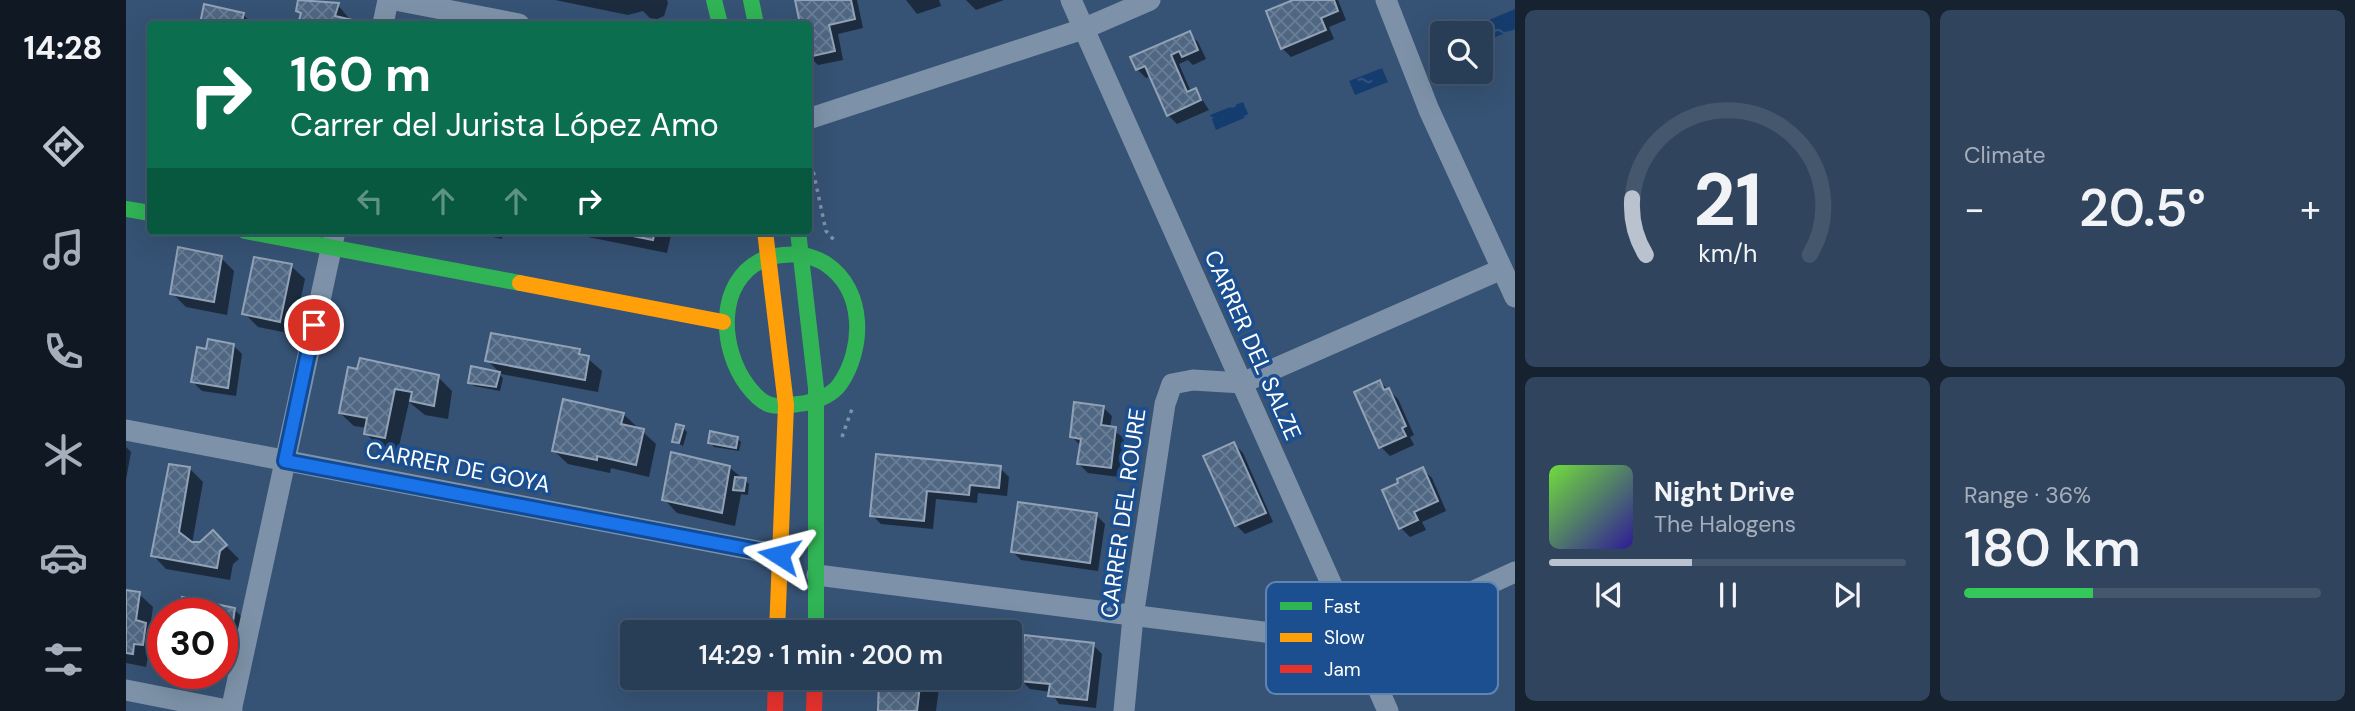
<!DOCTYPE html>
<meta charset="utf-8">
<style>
:root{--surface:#283e57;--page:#30455d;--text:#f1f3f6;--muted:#a5aeba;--line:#44576d;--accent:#b9c2ce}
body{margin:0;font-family:"DM Sans",sans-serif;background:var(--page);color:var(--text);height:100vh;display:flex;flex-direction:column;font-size:26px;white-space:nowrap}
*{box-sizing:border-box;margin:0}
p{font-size:23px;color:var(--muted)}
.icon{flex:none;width:38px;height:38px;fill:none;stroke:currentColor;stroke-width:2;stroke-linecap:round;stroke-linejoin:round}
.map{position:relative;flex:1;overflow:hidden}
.drawer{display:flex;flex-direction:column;gap:10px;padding:10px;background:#162230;width:840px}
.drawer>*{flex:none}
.guide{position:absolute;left:21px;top:21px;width:665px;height:214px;border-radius:7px;box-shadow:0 7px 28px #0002,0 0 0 2px var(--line);background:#0b6e4f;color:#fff;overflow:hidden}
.tools{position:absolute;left:1304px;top:21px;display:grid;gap:14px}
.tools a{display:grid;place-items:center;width:63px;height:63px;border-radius:7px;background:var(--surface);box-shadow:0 7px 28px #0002,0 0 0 2px var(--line);font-size:35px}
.speed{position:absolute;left:21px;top:598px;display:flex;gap:14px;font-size:35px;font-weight:700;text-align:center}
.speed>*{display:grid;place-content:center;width:91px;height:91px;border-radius:50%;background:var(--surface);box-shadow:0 7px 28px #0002,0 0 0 2px var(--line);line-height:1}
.speed .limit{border:10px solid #d22;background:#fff;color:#111}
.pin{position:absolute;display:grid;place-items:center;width:60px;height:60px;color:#fff;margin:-30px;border:4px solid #fff;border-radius:50%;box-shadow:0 2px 7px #0007}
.me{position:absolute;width:77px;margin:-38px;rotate:279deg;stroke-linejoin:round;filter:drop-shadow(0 0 5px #0008)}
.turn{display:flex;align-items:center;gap:24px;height:147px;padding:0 28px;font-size:32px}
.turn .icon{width:91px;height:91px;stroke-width:2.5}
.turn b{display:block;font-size:49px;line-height:60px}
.lanes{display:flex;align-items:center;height:66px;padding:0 28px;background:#0003;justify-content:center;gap:35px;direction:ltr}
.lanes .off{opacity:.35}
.big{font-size:52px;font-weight:600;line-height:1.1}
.drawer .card{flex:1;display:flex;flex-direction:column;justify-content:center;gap:10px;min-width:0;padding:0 24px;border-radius:10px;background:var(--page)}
.drawer .dial{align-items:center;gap:0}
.dial svg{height:182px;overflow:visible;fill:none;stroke:var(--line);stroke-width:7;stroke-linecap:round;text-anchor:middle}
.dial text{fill:var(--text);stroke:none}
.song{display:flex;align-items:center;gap:21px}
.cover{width:84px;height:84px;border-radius:10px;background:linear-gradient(135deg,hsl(100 70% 55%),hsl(250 70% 35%))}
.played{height:7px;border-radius:4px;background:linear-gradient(90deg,var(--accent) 40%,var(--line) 40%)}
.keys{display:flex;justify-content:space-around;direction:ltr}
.heat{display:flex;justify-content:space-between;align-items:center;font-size:38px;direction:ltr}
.charge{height:10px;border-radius:5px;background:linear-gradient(90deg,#34c759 36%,var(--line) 0)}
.drawer .tiles{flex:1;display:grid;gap:10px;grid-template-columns:repeat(2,1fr)}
.trip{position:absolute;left:494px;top:620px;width:402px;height:70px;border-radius:7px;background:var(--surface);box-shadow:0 7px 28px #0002,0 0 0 2px var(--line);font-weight:600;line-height:70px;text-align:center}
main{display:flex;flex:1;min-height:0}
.tabs{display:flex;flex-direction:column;width:126px;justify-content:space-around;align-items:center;background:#101923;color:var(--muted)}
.tabs .icon{width:49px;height:49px}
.tabs .active{color:var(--accent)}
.tabs b{font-size:32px;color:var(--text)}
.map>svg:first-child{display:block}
</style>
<main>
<nav class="tabs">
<b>14:28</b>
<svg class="icon active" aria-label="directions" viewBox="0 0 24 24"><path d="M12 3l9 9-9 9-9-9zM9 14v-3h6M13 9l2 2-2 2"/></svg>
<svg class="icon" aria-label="music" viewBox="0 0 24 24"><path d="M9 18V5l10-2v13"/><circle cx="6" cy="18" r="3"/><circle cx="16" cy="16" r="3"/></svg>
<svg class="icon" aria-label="phone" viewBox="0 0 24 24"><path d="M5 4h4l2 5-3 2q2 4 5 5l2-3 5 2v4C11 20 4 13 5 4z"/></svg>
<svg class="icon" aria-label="climate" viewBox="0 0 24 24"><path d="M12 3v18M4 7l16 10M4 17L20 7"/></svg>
<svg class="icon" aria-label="car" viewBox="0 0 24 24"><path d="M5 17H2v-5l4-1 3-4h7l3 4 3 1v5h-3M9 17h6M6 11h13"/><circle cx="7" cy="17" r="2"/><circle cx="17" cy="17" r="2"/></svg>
<svg class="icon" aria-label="filters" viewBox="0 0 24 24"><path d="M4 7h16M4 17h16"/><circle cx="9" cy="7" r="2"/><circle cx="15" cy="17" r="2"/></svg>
</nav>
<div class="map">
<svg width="1389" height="711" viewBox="0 0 1389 711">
<defs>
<pattern id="water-ripples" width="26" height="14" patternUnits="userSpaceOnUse" patternTransform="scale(1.75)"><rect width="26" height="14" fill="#153c6e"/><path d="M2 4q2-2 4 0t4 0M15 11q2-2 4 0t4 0" fill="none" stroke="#385984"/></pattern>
<pattern id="building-cross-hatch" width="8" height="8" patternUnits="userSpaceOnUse" patternTransform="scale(1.75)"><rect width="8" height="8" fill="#506783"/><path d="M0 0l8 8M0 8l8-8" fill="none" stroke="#6a7e96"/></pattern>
</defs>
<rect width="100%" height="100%" fill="#365274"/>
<!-- water -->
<g fill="url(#water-ripples)">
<path d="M1389,9V29L1365,39L1358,22Z"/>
<path d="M1256,68L1262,82L1229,95L1223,81Z"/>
<path d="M1117,102L1123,116L1090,130L1084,115Z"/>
</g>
<!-- shadow -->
<g fill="#0007">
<path d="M174,0L212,5L225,21L232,24H174Z"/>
<path d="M429,0H541L542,3L538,16L531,19L524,18L517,11L502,15Z"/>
<path d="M671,0H731L737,28L712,34L717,60L692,65L683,56L682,24H676Z"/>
<path d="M780,0H813L815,6L791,14Z"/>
<path d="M878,0L850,10L840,0Z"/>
<path d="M1171,0H1212L1220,20L1203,27L1208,39L1165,57L1156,48Z"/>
<path d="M80,7L117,14L126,24H76Z"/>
<path d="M1063,33L1072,42L1080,59L1067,65L1062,60L1053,64L1065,92L1070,90L1083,110L1051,124L1042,115L1025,76L1020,78L1011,69Z"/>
<path d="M24,110V132L20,128Z"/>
<path d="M359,231H378L376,239L362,236Z"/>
<path d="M449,231H546L541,253L452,235Z"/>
<path d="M95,258L108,271L101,315L60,307L46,293Z"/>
<path d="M165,266L179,279L167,334L132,327L118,313Z"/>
<path d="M107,345L116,354L110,396L76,391L67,382L81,351Z"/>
<path d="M453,351L476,371L472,392L375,374L361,360Z"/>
<path d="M223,369L312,377L326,391L322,419L299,415L283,402L272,451L254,447L240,434L241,428L228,426L214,413Z"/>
<path d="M373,374L377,378L374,391L348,386L344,382Z"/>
<path d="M1254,382L1272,399L1288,435L1284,437L1288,445L1264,456L1255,447L1230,393Z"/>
<path d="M977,407L986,416L984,428L998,438L993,477L962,473L953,464L955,446L946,437Z"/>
<path d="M497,414L530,444L523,477L485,468L484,473L442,464L428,451Z"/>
<path d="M557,428L561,432L557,446L548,441Z"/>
<path d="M611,438L615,442L613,451L588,447L584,443Z"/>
<path d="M1108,444L1117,453L1147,522L1119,534L1110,525Z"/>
<path d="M0,447L5,452L0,480Z"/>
<path d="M752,456L874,468L883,477L881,496L852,493L851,503L810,499L807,529L755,524L746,515Z"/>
<path d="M603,467L623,484L622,495L615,494L609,526L551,513L538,499Z"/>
<path d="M63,468L77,482L66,544L75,543L87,533L113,559L107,564L104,580L40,569L27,555Z"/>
<path d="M1296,469L1306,478L1320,511L1296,522L1300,530L1284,537L1275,528Z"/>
<path d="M970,515L979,524L972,571L895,560L886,551Z"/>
<path d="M0,591L13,594L27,607L24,629L33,638L30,658L22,657L20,667L0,663Z"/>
<path d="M58,599L108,609L122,623L109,672L96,670V614H55Z"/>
<path d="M775,629L796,632H771Z"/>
<path d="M967,645L976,654L970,708L933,704L925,692L904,689L895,680Z"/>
<path d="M755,677H852L849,690L813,688L810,711H753Z"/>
</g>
<!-- building -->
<g fill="url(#building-cross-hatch)" stroke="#92a2b6" stroke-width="2">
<path d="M172,0L213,3L209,16L231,21L230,24H172L175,13L170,11Z"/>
<path d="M669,0H725L729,19L703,25L709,51L682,57V24H674Z"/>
<path d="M1167,0H1208L1212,11L1195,18L1200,30L1155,49L1140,11Z"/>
<path d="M78,4L118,13L116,21L131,24H74Z"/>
<path d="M1064,31L1072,50L1056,57L1053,51L1045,55L1061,92L1070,88L1075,100L1041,116L1019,66L1010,70L1004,57Z"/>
<path d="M482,231H529L527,240Z"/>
<path d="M52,247L96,256L88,302L44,294Z"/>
<path d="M128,257L166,264L154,322L116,314Z"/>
<path d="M365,333L454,349L453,354L463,356L459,380L359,361Z"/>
<path d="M82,339L108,344L102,388L65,382L71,347L80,349Z"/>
<path d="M234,358L313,375L308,406L284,401L286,392L269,389L259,438L238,434L241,418L213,413L222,367L231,369Z"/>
<path d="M345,366L374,372L370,387L342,383Z"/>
<path d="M1254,380L1258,390L1263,388L1280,426L1276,428L1280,436L1253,448L1228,392Z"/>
<path d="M437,399L498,413L495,424L518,429L510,465L471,456V460L426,451Z"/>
<path d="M948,402L978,406L975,425L990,427L985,468L951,464L955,439L944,437Z"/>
<path d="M550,424L558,426L553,443L546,442Z"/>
<path d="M584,431L612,437L610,448L582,443Z"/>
<path d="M1108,442L1140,513L1109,526L1077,456Z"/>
<path d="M545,452L604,466L596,513L536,500Z"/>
<path d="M750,454L875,466L873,488L844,485L843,495L801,491L798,521L744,516Z"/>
<path d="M43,464L64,467L53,532L66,542H74L87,530L101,545L94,551L91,568L25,556Z"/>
<path d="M1297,467L1312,501L1288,512L1292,520L1273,529L1256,490L1272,483L1271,479Z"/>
<path d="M609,477L620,478L618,491L607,490Z"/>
<path d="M892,502L971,513L964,563L885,552Z"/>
<path d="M0,590L14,592L10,620L20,623L17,645L8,644L7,654L0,653Z"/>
<path d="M56,597L109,608L107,622H102L96,655V614H53Z"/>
<path d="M898,635L968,643L961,700L922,696L924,684L893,681Z"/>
<path d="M753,677H795L791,711H752Z"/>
</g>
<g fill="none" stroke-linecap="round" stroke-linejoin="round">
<!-- path -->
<g stroke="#7d92a8" stroke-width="3.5" stroke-dasharray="3.5 5" stroke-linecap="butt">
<path d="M682,147L700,231L708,240"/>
<path d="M716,437L726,409"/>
</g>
<!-- street -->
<g stroke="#7d92a8" stroke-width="21">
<path d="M269,0L393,24"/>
<path d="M945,0L1262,711"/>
<path d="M1260,0L1303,110L1389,297"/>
<path d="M257,24L262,0"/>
<path d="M682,119L957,29L1024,0"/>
<path d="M0,430L653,555"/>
<path d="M691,575L1232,644L1389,572"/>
<path d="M0,690L106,711"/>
<path d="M105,711L209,231"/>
<path d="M998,711L1007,617L1039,404L1046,384L1067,380L1116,383L1376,269"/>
</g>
<!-- fast -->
<g stroke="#30b455" stroke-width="16">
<path d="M588,0L594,24"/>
<path d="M625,0L630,24"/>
<path d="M0,209L24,213"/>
<path d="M119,231L394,283"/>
<path d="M672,231L690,388V632"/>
<path d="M675,254C683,257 693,259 700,264C740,291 738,349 714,384C706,396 686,403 672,404C664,405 653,407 645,405C636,403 627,393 621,385C594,349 589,281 638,259C650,254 662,255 675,254Z"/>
</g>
<!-- slow -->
<g stroke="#ff9f0a" stroke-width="16">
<path d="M639,231L660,405L651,632"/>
<path d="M394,283L597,322"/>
</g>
<!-- jam -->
<g stroke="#e5322d" stroke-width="16">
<path d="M649,711L650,677"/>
<path d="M688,711L689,677"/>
</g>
</g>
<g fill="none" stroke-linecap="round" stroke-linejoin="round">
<defs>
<path id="route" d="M188,325L159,461L653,555"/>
</defs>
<!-- route casing -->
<use href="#route" stroke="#114b97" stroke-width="18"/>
<!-- route -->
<use href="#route" stroke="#1a73e8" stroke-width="12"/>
</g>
<g text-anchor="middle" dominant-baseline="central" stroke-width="7" stroke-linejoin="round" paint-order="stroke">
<!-- street labels -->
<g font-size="23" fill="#fff" stroke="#1b4f8f">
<text transform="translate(1127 345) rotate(66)">CARRER DEL SALZE</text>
<text transform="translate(332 467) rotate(11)">CARRER DE GOYA</text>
<text transform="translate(997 513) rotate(-82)">CARRER DEL ROURE</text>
</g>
</g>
<!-- legend -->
<rect x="1140" y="582" width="232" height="112" rx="10" fill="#1b4f8f" stroke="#5f84b1" stroke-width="2"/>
<rect x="1154" y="602" width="32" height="8" fill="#30b455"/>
<rect x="1154" y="633" width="32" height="9" fill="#ff9f0a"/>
<rect x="1154" y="665" width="32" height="8" fill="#e5322d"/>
<g font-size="19" fill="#fff">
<text x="1198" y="613">Fast</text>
<text x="1198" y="644">Slow</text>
<text x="1198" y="676">Jam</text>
</g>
</svg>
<div class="tools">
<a><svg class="icon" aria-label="search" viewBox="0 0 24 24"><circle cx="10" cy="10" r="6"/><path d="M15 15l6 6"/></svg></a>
</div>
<div class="speed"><div class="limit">30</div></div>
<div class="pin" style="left:188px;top:325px;background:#d93025"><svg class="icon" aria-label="arrive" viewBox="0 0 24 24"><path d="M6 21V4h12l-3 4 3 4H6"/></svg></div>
<svg class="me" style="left:653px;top:555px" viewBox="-20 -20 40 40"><path d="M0-17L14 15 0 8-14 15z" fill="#1a73e8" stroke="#fff" stroke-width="4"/></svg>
<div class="trip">14:29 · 1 min · 200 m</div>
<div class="guide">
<div class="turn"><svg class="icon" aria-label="right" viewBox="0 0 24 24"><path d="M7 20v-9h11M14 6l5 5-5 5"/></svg><div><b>160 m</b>Carrer del Jurista López Amo</div></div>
<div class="lanes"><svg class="icon off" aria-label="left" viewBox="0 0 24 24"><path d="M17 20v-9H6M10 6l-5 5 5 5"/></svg><svg class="icon off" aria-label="ahead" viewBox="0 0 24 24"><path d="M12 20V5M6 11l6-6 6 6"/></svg><svg class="icon off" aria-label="ahead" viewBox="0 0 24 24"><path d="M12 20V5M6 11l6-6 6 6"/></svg><svg class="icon" aria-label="right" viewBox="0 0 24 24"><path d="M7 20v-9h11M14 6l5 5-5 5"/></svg></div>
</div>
</div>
<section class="drawer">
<div class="tiles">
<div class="card dial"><svg viewBox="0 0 100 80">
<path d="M14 69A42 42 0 1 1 86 69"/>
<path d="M14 69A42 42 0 0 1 8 44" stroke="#b9c2ce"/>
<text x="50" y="56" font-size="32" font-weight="700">21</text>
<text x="50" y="72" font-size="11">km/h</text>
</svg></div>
<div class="card"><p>Climate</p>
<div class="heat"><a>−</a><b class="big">20.5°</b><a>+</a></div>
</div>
<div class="card">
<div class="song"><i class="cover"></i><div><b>Night Drive</b><p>The Halogens</p></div></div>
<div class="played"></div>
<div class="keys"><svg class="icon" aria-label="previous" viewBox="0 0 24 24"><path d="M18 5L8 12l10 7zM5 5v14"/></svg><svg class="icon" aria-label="pause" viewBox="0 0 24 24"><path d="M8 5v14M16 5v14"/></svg><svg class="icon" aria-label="next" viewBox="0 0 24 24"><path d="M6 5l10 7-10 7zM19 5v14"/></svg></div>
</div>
<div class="card"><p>Range · 36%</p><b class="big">180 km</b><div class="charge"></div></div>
</div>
</section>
</main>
